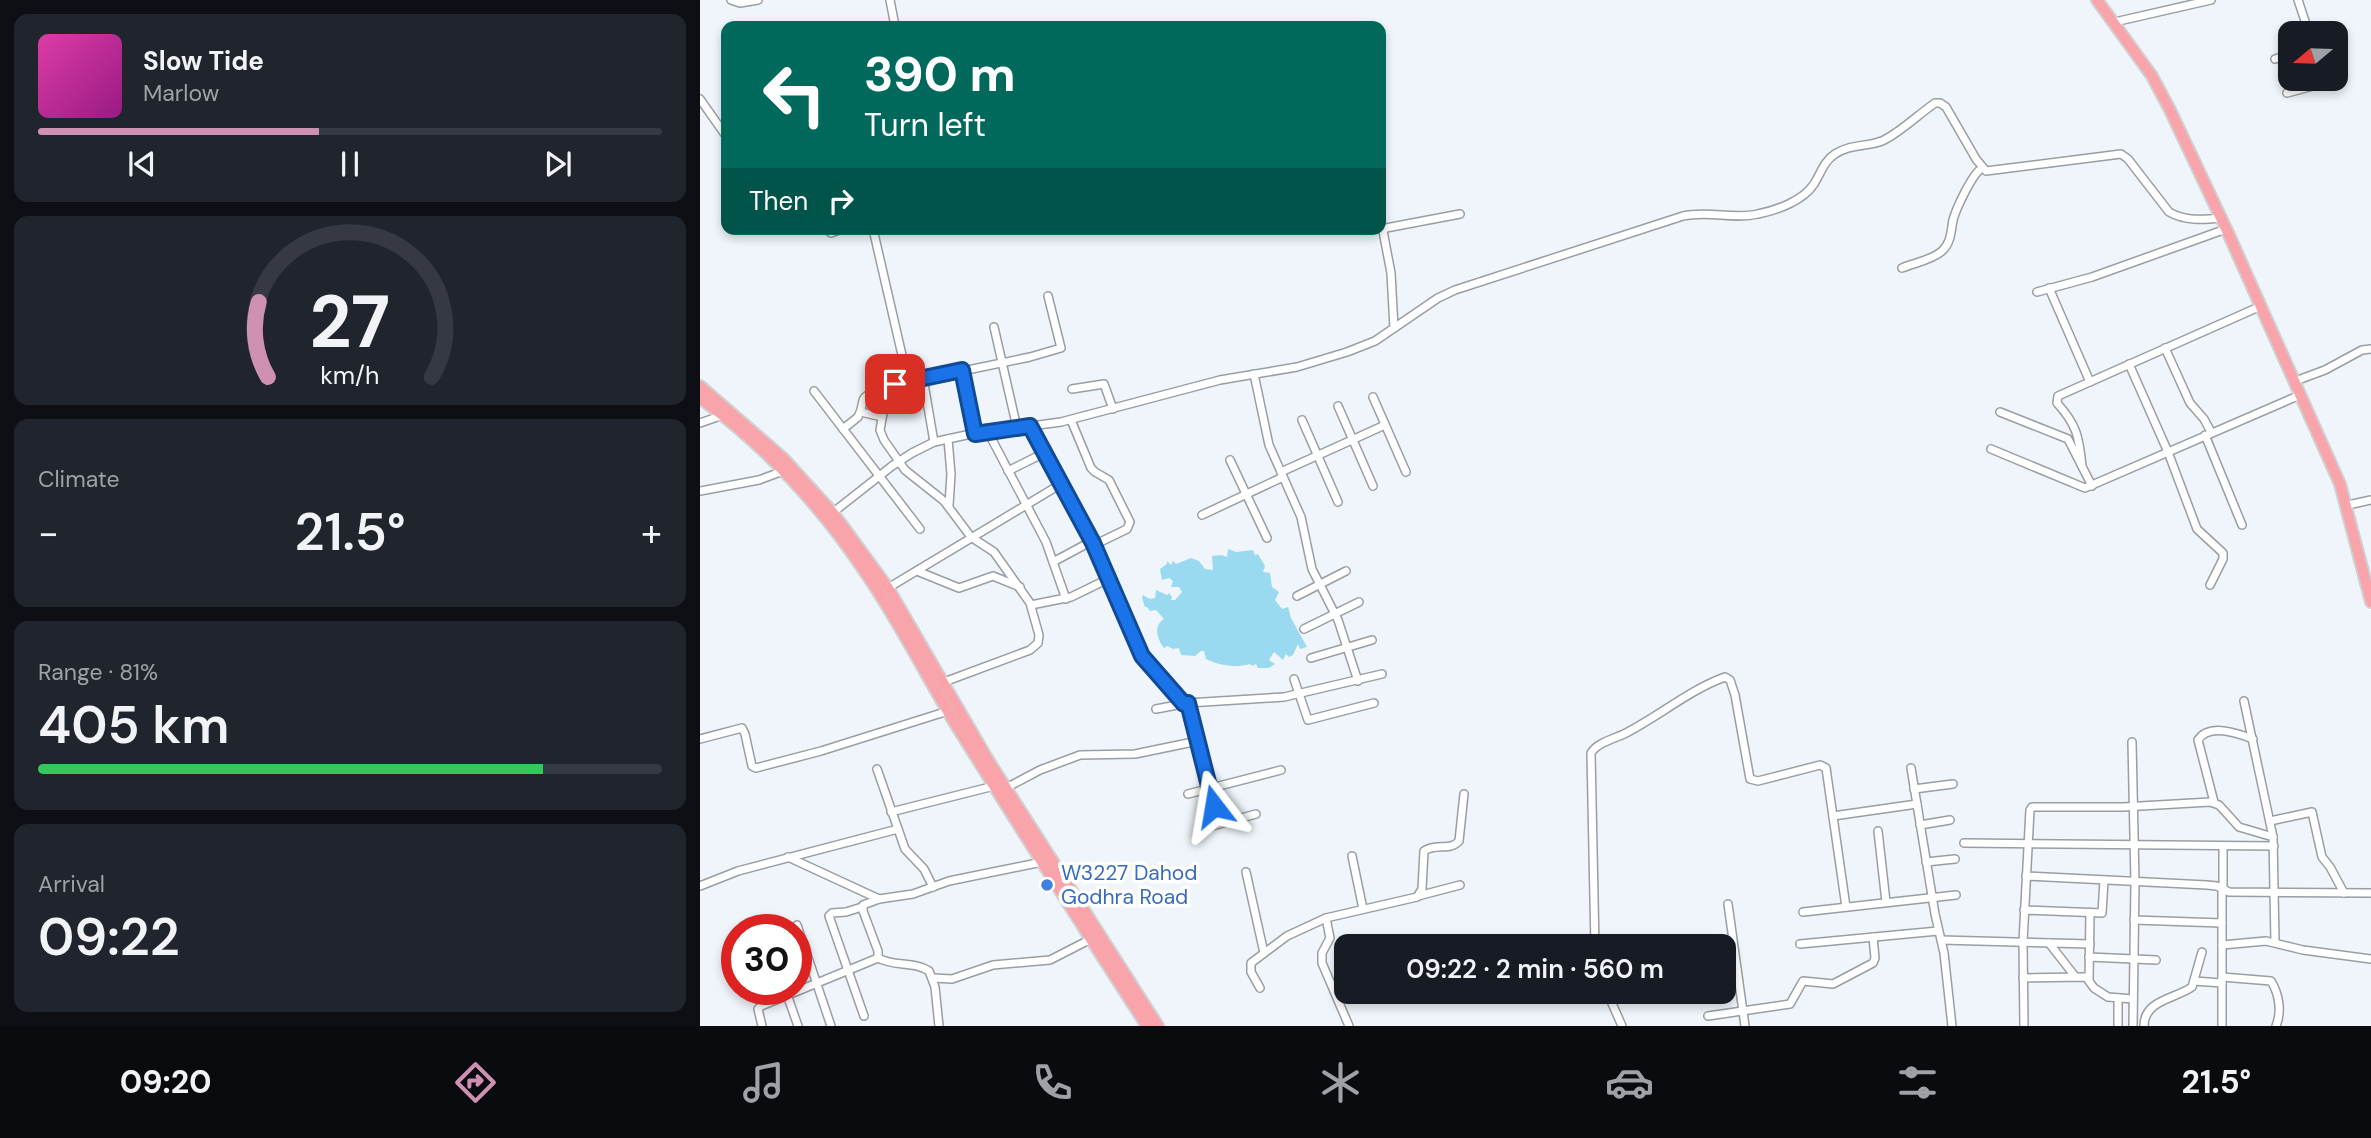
<!DOCTYPE html>
<meta charset="utf-8">
<style>
:root{--surface:#171b24;--page:#20242c;--text:#f1f3f6;--muted:#9ea1a6;--line:#363941;--accent:#cf91b2}
body{margin:0;font-family:"DM Sans",sans-serif;background:var(--page);color:var(--text);height:100vh;display:flex;flex-direction:column;font-size:26px;white-space:nowrap}
*{box-sizing:border-box;margin:0}
p{font-size:23px;color:var(--muted)}
.icon{flex:none;width:38px;height:38px;fill:none;stroke:currentColor;stroke-width:2;stroke-linecap:round;stroke-linejoin:round}
.map{position:relative;flex:1;overflow:hidden}
.drawer{display:flex;flex-direction:column;gap:14px;padding:14px;background:#0d0f14;width:700px}
.drawer>*{flex:none}
.banner{position:absolute;left:21px;top:21px;width:665px;height:214px;border-radius:14px;box-shadow:0 4px 10px #0003;background:#00695c;color:#fff;overflow:hidden}
.needle{width:46px;rotate:251deg}
.controls{position:absolute;left:1578px;top:21px;display:grid;gap:14px}
.controls a{display:grid;place-items:center;width:70px;height:70px;border-radius:14px;background:var(--surface);box-shadow:0 4px 10px #0003;font-size:35px}
.speed{position:absolute;left:21px;top:914px;display:flex;gap:14px;font-size:35px;font-weight:700;text-align:center}
.speed>*{display:grid;place-content:center;width:91px;height:91px;border-radius:50%;background:var(--surface);box-shadow:0 4px 10px #0003;line-height:1}
.speed .limit{border:10px solid #d22;background:#fff;color:#111}
.pin{position:absolute;display:grid;place-items:center;width:60px;height:60px;color:#fff;margin:-30px;border-radius:14px;box-shadow:0 4px 10px #0006}
.me{position:absolute;width:77px;margin:-38px;rotate:346deg;stroke-linejoin:round;filter:drop-shadow(0 0 5px #0008)}
.turn{display:flex;align-items:center;gap:24px;height:147px;padding:0 28px;font-size:32px}
.turn .icon{width:91px;height:91px;stroke-width:2.5}
.turn b{display:block;font-size:49px;line-height:60px}
.then{display:flex;align-items:center;height:66px;padding:0 28px;background:#0003;gap:14px;font-size:26px}
.big{font-size:52px;font-weight:600;line-height:1.1}
.drawer .widget{flex:1;display:flex;flex-direction:column;justify-content:center;gap:10px;min-width:0;padding:0 24px;border-radius:14px;background:var(--page)}
.drawer .dial{align-items:center;gap:0}
.dial svg{height:182px;overflow:visible;fill:none;stroke:var(--line);stroke-width:7;stroke-linecap:round;text-anchor:middle}
.dial text{fill:var(--text);stroke:none}
.song{display:flex;align-items:center;gap:21px}
.cover{width:84px;height:84px;border-radius:10px;background:linear-gradient(135deg,hsl(320 70% 55%),hsl(310 70% 35%))}
.played{height:7px;border-radius:4px;background:linear-gradient(90deg,var(--accent) 45%,var(--line) 45%)}
.keys{display:flex;justify-content:space-around;direction:ltr}
.heat{display:flex;justify-content:space-between;align-items:center;font-size:38px;direction:ltr}
.charge{height:10px;border-radius:5px;background:linear-gradient(90deg,#34c759 81%,var(--line) 0)}
.trip{position:absolute;left:634px;top:934px;width:402px;height:70px;border-radius:14px;background:var(--surface);box-shadow:0 4px 10px #0003;font-weight:600;line-height:70px;text-align:center}
.menu{display:flex;height:112px;justify-content:space-around;align-items:center;background:#090b0e;color:var(--muted)}
.menu .icon{width:49px;height:49px}
.menu .active{color:var(--accent)}
.menu b{font-size:32px;color:var(--text)}
main{display:flex;flex:1;min-height:0}
.map>svg:first-child{display:block}
</style>
<main>
<section class="drawer">
<div class="widget">
<div class="song"><i class="cover"></i><div><b>Slow Tide</b><p>Marlow</p></div></div>
<div class="played"></div>
<div class="keys"><svg class="icon" aria-label="previous" viewBox="0 0 24 24"><path d="M18 5L8 12l10 7zM5 5v14"/></svg><svg class="icon" aria-label="pause" viewBox="0 0 24 24"><path d="M8 5v14M16 5v14"/></svg><svg class="icon" aria-label="next" viewBox="0 0 24 24"><path d="M6 5l10 7-10 7zM19 5v14"/></svg></div>
</div>
<div class="widget dial"><svg viewBox="0 0 100 80">
<path d="M14 69A42 42 0 1 1 86 69"/>
<path d="M14 69A42 42 0 0 1 10 36" stroke="#cf91b2"/>
<text x="50" y="56" font-size="32" font-weight="700">27</text>
<text x="50" y="72" font-size="11">km/h</text>
</svg></div>
<div class="widget"><p>Climate</p>
<div class="heat"><a>−</a><b class="big">21.5°</b><a>+</a></div>
</div>
<div class="widget"><p>Range · 81%</p><b class="big">405 km</b><div class="charge"></div></div>
<div class="widget"><p>Arrival</p><b class="big">09:22</b></div>
</section>
<div class="map">
<svg width="1671" height="1026" viewBox="0 0 1671 1026">
<rect width="100%" height="100%" fill="#eff5fb"/>
<!-- water -->
<path fill="#9adaf0" d="M528,549L536,552L553,550L555,555L558,554L565,566L563,572L570,573L572,587L579,592L575,600L582,609L588,607L591,618L607,647L600,649L598,644L593,655L589,657L586,654L583,660L574,652L569,660L575,664L569,668H558L556,664L552,666L550,664C535,668 520,666 506,659L504,651H501L495,656L481,655L479,648L473,649L467,646L464,648C457,639 453,626 464,619L456,610L450,611L447,607H445L442,598L443,595L450,599L455,598L456,590L467,595L469,593L472,597L471,600H475L482,592L479,587H471L473,581L469,578L462,580L460,569L467,564V561L471,565L473,561L476,564L491,558L499,561L505,569L513,570L512,556L521,555L527,557Z"/>
<g fill="none" stroke-linecap="round" stroke-linejoin="round">
<defs>
<g id="street">
<path d="M31,0L40,3L58,0"/>
<path d="M190,0L195,26"/>
<path d="M1598,0L1609,33"/>
<path d="M1419,21L1511,0"/>
<path d="M1575,59L1591,54"/>
<path d="M1587,93L1624,83"/>
<path d="M0,99L26,136"/>
<path d="M126,229L131,233L142,229"/>
<path d="M173,229L208,381"/>
<path d="M1202,268C1214,263 1232,260 1242,251C1251,243 1251,231 1253,220C1256,209 1272,174 1282,168"/>
<path d="M1349,288L1390,382"/>
<path d="M1337,292L1392,277L1526,229"/>
<path d="M294,327L317,428"/>
<path d="M694,328L691,273L683,231L686,228L760,214"/>
<path d="M1465,348L1490,403L1504,419L1511,432"/>
<path d="M1429,364L1468,452L1497,529L1523,553V559L1510,585"/>
<path d="M262,370L275,434"/>
<path d="M554,374L569,445L601,517L612,569L638,620L658,681"/>
<path d="M223,378L234,442"/>
<path d="M1598,380L1625,370L1662,350L1671,349"/>
<path d="M181,388L185,402L180,430L184,440L205,470L244,501L271,537L294,552L330,603L339,635L338,643L330,650L244,682"/>
<path d="M372,389L404,384L413,409"/>
<path d="M114,391L220,529"/>
<path d="M673,397L706,472"/>
<path d="M638,406L673,486"/>
<path d="M161,412L182,417"/>
<path d="M1300,412L1368,439L1392,486"/>
<path d="M371,420L391,468L395,472L409,480L430,522L427,529L394,545"/>
<path d="M602,420L638,502"/>
<path d="M0,423L23,415"/>
<path d="M330,426L393,543L437,648L449,667L484,704"/>
<path d="M143,429L158,417C168,397 154,401 181,388L330,357L361,348L348,296"/>
<path d="M288,432L346,542L366,599"/>
<path d="M1505,435L1542,525"/>
<path d="M248,439L251,474L249,505"/>
<path d="M1291,449L1385,488L1600,395"/>
<path d="M530,460L567,538"/>
<path d="M1382,466C1379,437 1377,425 1357,403L1358,396L1561,306"/>
<path d="M308,471L344,453"/>
<path d="M581,472L685,425"/>
<path d="M0,491L59,480L83,471"/>
<path d="M1648,505L1671,500"/>
<path d="M131,514L192,466L212,453L234,442L271,434L361,422L520,380L597,367L647,352L675,341L738,298L755,290L983,216C1009,210 1033,220 1058,214C1077,210 1103,201 1114,184C1121,173 1124,161 1135,154C1150,144 1166,147 1182,141C1198,134 1219,114 1235,103H1240L1246,107L1276,159L1286,171L1421,154L1428,159L1469,212C1485,221 1502,220 1521,218"/>
<path d="M502,515L583,477"/>
<path d="M353,562L392,541"/>
<path d="M217,571L259,588L293,576L320,587"/>
<path d="M188,588L361,484"/>
<path d="M597,596L646,571"/>
<path d="M331,605L371,597L408,579"/>
<path d="M604,629L659,602"/>
<path d="M611,658L672,640"/>
<path d="M594,679L608,720L674,703"/>
<path d="M1544,701L1573,837L1575,942"/>
<path d="M488,703L518,824"/>
<path d="M456,709L488,703L584,697L682,674"/>
<path d="M0,739L42,728L45,734L52,766L56,768L121,751L248,711"/>
<path d="M1432,742L1435,882L1433,1026"/>
<path d="M1211,768L1235,914L1244,953L1252,1026"/>
<path d="M177,769L205,849L224,869L233,887"/>
<path d="M306,788L340,770L380,755L435,754L498,741"/>
<path d="M1214,789L1253,784"/>
<path d="M488,794L581,770"/>
<path d="M1514,802L1498,740C1509,723 1537,733 1553,739"/>
<path d="M191,812L294,786"/>
<path d="M1133,816L1217,804"/>
<path d="M1570,821L1612,812L1622,857L1630,867L1644,893"/>
<path d="M1220,825L1250,820"/>
<path d="M501,829L556,814"/>
<path d="M1178,831L1186,902"/>
<path d="M1264,843L1574,846"/>
<path d="M652,856L663,909"/>
<path d="M88,857L179,899"/>
<path d="M1226,862L1255,859"/>
<path d="M546,872L564,953"/>
<path d="M1326,876L1507,885L1517,886L1529,892L1671,893"/>
<path d="M0,886L38,871L198,829"/>
<path d="M1522,889V1026"/>
<path d="M1523,890V846"/>
<path d="M718,896L760,885"/>
<path d="M1028,904L1045,1026"/>
<path d="M162,907L146,912L132,913L129,916L164,1016"/>
<path d="M1324,910L1402,913L1404,880"/>
<path d="M1103,912L1256,895"/>
<path d="M626,918L630,938L622,953V963L649,1026"/>
<path d="M1434,920L1522,923"/>
<path d="M97,925L131,1026"/>
<path d="M1241,940L1390,944"/>
<path d="M1349,943L1374,975"/>
<path d="M1100,944L1238,931"/>
<path d="M1522,945L1566,941L1603,950L1671,959"/>
<path d="M895,947L891,753C897,743 913,739 924,734C958,717 989,690 1025,677L1030,680L1035,695L1050,779L1058,781L1120,765L1126,768L1146,907"/>
<path d="M1389,957L1456,960"/>
<path d="M178,958C194,967 214,961 229,971L235,987L239,1026"/>
<path d="M1024,972L1037,969"/>
<path d="M1522,977L1571,981C1579,994 1582,1011 1576,1026"/>
<path d="M233,978L252,979L293,965L350,960L391,939"/>
<path d="M1323,978L1386,977L1394,988L1408,997L1433,999"/>
<path d="M1389,979L1390,913"/>
<path d="M1494,981L1522,983"/>
<path d="M560,988L551,972V963L587,936L626,918L717,897L722,889L724,851C735,843 751,851 759,841L764,794"/>
<path d="M85,989L98,1026"/>
<path d="M907,992L922,1026"/>
<path d="M1418,998V1026"/>
<path d="M1008,1016L1090,1004L1103,981L1133,984L1173,963L1175,958L1173,937"/>
<path d="M62,1026L58,1009L61,1006L178,958V951L163,911V905L179,899L213,894L249,881L342,862"/>
<path d="M1324,1026L1323,942L1330,810L1332,807H1423L1510,802L1519,805L1539,827L1573,837"/>
<path d="M1444,1026C1444,1000 1475,999 1492,987L1502,952"/>
</g>
<g id="primary">
<path d="M1397,0L1452,76L1470,110L1529,235L1640,484L1671,602"/>
<path d="M0,386L83,458L133,513L188,588L288,760L458,1026"/>
<path d="M0,398C65,445 123,508 167,575C200,623 226,676 256,725C319,826 382,926 447,1026"/>
</g>
</defs>
<!-- street casing -->
<use href="#street" stroke="#999ea4" stroke-width="10"/>
<!-- primary casing -->
<use href="#primary" stroke="#d0d0d1" stroke-width="14"/>
<!-- street -->
<use href="#street" stroke="#fff" stroke-width="7"/>
<!-- primary -->
<use href="#primary" stroke="#f8a4aa" stroke-width="10"/>
</g>
<g fill="none" stroke-linecap="round" stroke-linejoin="round">
<defs>
<path id="route" d="M195,384L262,370L275,434L330,426L393,543L442,656L484,704L488,703L514,806"/>
</defs>
<!-- route casing -->
<use href="#route" stroke="#114b97" stroke-width="18"/>
<!-- route -->
<use href="#route" stroke="#1a73e8" stroke-width="12"/>
</g>
<!-- markers -->
<circle fill="#3f7fe0" stroke="#fff" stroke-width="2.5" cx="347" cy="885" r="7"/>
<g text-anchor="middle" dominant-baseline="central" stroke-width="7" stroke-linejoin="round" paint-order="stroke">
<!-- shop labels -->
<g font-size="21" fill="#366cbe" stroke="#fff" text-anchor="start">
<text x="361" y="873">W3227 Dahod<tspan x="361" dy="24">Godhra Road</tspan></text>
</g>
</g>
</svg>
<div class="controls">
<a><svg class="needle" viewBox="-14 -14 28 28"><path d="M0-13l5 13h-10z" fill="#e53935"/><path d="M0 13l5-13h-10z" fill="#9ea1a6"/></svg></a>
</div>
<div class="speed"><div class="limit">30</div></div>
<div class="pin" style="left:195px;top:384px;background:#d93025"><svg class="icon" aria-label="arrive" viewBox="0 0 24 24"><path d="M6 21V4h12l-3 4 3 4H6"/></svg></div>
<svg class="me" style="left:514px;top:806px" viewBox="-20 -20 40 40"><path d="M0-17L14 15 0 8-14 15z" fill="#1a73e8" stroke="#fff" stroke-width="4"/></svg>
<div class="trip">09:22 · 2 min · 560 m</div>
<div class="banner">
<div class="turn"><svg class="icon" aria-label="left" viewBox="0 0 24 24"><path d="M17 20v-9H6M10 6l-5 5 5 5"/></svg><div><b>390 m</b>Turn left</div></div>
<div class="then">Then<svg class="icon" aria-label="right" viewBox="0 0 24 24"><path d="M7 20v-9h11M14 6l5 5-5 5"/></svg></div>
</div>
</div>
</main>
<nav class="menu">
<b>09:20</b>
<svg class="icon active" aria-label="directions" viewBox="0 0 24 24"><path d="M12 3l9 9-9 9-9-9zM9 14v-3h6M13 9l2 2-2 2"/></svg>
<svg class="icon" aria-label="music" viewBox="0 0 24 24"><path d="M9 18V5l10-2v13"/><circle cx="6" cy="18" r="3"/><circle cx="16" cy="16" r="3"/></svg>
<svg class="icon" aria-label="phone" viewBox="0 0 24 24"><path d="M5 4h4l2 5-3 2q2 4 5 5l2-3 5 2v4C11 20 4 13 5 4z"/></svg>
<svg class="icon" aria-label="climate" viewBox="0 0 24 24"><path d="M12 3v18M4 7l16 10M4 17L20 7"/></svg>
<svg class="icon" aria-label="car" viewBox="0 0 24 24"><path d="M5 17H2v-5l4-1 3-4h7l3 4 3 1v5h-3M9 17h6M6 11h13"/><circle cx="7" cy="17" r="2"/><circle cx="17" cy="17" r="2"/></svg>
<svg class="icon" aria-label="filters" viewBox="0 0 24 24"><path d="M4 7h16M4 17h16"/><circle cx="9" cy="7" r="2"/><circle cx="15" cy="17" r="2"/></svg>
<b>21.5°</b>
</nav>
